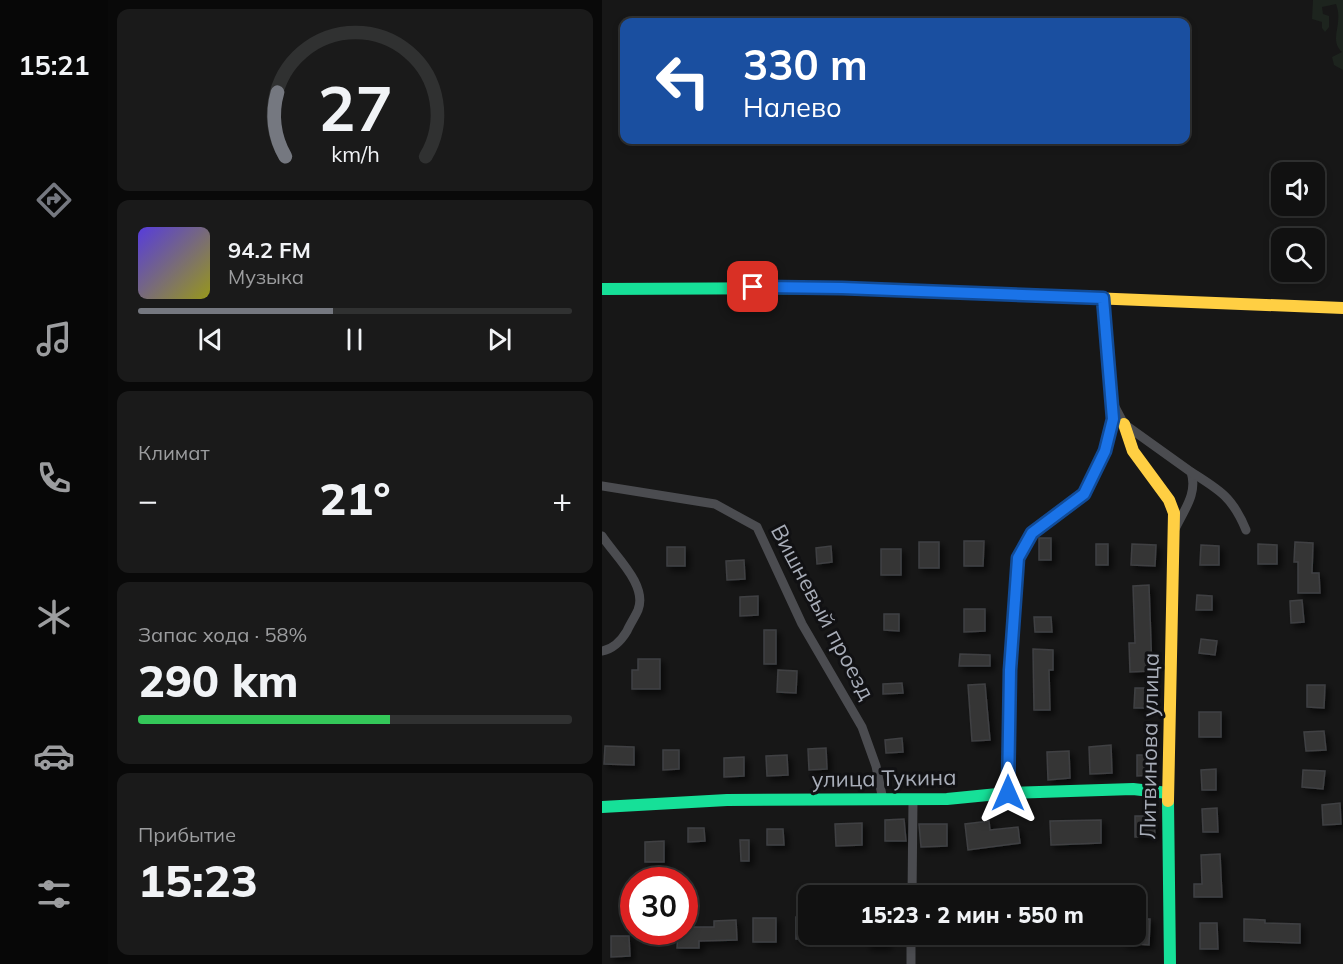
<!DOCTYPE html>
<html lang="ru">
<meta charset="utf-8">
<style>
:root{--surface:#111;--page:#1a1a1a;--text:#f1f3f6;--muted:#9c9d9f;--line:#303131;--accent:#757880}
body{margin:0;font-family:Mulish,sans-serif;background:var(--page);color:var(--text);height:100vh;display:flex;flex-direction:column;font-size:22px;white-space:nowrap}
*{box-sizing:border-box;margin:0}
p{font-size:20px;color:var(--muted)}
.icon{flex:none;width:33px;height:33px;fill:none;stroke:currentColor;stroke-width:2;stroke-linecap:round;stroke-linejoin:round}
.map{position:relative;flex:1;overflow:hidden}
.details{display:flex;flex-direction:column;gap:9px;padding:9px;background:#090909;width:494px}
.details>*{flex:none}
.banner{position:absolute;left:18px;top:18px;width:570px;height:126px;border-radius:12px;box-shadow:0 3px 9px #0003,0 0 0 2px var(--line);background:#1a4fa0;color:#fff;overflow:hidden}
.controls{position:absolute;left:669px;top:162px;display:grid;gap:12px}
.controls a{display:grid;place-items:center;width:54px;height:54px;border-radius:12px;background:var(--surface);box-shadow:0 3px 9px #0003,0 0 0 2px var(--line);font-size:30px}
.speed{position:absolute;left:18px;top:867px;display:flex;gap:12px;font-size:30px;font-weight:700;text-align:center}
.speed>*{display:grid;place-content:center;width:78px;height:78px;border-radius:50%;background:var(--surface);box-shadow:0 3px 9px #0003,0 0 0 2px var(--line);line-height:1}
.speed .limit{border:9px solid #d22;background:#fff;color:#111}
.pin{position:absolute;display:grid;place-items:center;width:51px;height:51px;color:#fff;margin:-26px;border-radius:12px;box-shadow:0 3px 9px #0006}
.me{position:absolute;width:66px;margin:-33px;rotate:0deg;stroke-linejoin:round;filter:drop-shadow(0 0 4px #0008)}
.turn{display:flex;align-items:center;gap:21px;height:126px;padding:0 24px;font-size:27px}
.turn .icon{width:78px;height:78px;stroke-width:2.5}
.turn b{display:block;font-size:42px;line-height:51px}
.big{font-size:45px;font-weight:800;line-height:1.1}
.details .widget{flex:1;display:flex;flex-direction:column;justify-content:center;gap:9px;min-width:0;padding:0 21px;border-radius:12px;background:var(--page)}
.details .dial{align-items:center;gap:0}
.dial svg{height:156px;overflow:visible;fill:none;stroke:var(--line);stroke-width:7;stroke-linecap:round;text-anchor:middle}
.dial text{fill:var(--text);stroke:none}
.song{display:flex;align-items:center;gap:18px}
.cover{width:72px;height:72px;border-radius:9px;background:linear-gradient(135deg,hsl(250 70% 55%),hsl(60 70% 35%))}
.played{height:6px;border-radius:3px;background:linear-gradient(90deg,var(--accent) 45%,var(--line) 45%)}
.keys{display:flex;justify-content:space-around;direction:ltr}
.heat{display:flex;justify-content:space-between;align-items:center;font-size:33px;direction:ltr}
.charge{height:9px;border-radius:4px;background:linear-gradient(90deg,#34c759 58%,var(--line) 0)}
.trip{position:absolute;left:196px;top:885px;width:348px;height:60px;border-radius:12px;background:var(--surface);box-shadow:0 3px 9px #0003,0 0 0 2px var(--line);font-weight:800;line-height:60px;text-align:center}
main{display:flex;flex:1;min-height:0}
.dock{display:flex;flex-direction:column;width:108px;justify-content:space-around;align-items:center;background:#070707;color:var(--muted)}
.dock .icon{width:42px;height:42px}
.dock .selected{color:var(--accent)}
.dock b{font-size:27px;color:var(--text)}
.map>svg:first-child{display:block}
</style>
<main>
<nav class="dock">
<b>15:21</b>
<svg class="icon selected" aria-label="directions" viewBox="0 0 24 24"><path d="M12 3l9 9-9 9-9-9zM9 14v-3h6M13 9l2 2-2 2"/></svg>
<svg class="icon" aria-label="music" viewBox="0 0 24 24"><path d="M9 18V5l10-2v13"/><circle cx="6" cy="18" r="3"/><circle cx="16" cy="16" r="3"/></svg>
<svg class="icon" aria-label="phone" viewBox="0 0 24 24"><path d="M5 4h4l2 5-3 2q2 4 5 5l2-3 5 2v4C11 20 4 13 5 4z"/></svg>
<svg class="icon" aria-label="climate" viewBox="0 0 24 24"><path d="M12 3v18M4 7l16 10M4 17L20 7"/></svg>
<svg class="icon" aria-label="car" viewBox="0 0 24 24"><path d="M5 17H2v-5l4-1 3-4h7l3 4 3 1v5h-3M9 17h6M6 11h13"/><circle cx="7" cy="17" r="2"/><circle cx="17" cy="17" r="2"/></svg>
<svg class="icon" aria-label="filters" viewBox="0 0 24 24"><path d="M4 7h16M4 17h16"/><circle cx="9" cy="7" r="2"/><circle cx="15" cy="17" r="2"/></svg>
</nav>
<section class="details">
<div class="widget dial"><svg viewBox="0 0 100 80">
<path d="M14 69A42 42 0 1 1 86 69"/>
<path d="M14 69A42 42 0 0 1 10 36" stroke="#757880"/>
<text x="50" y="56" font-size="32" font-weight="700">27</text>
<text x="50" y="72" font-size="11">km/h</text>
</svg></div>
<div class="widget">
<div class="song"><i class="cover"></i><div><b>94.2 FM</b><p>Музыка</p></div></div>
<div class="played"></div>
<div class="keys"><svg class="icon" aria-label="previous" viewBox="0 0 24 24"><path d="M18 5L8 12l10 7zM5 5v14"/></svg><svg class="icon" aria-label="pause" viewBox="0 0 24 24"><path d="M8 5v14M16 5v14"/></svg><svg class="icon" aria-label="next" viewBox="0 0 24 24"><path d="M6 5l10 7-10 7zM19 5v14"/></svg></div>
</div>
<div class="widget"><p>Климат</p>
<div class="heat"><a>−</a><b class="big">21°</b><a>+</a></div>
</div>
<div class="widget"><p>Запас хода · 58%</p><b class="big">290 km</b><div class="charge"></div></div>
<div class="widget"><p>Прибытие</p><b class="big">15:23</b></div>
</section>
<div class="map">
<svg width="742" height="964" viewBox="0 0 742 964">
<defs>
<filter id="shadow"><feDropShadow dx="4" dy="4" stdDeviation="3" flood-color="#0009"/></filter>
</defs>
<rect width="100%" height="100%" fill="#171717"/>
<!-- green -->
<path fill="#1d241e" d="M711,0H741V70L732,65L730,57L740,52C726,39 742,25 734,4L720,7L721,14L727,16V27L723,32L720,28V22L710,19Z"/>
<!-- building -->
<g fill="#353536" stroke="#3f4043" stroke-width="1.5" filter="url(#shadow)">
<rect x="437" y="538" width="12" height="22"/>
<path d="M362,541H382L381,566H362Z"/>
<rect x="317" y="542" width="20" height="26"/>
<path d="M693,542L711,543L710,573H717L718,593H696V562H692Z"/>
<rect x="494" y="544" width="12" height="21"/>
<path d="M530,544L554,545L553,566L529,565Z"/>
<path d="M656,544L675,545V564H656Z"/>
<path d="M599,545L617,546V565H598Z"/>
<path d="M229,546L230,562L215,564L214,548Z"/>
<rect x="65" y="547" width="18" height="19"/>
<rect x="279" y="549" width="20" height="26"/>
<path d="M142,560L143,579L125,580L124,561Z"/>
<path d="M547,585L550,671L528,672L527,643H533L531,586Z"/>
<path d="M595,595L610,596V610H594Z"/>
<path d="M156,596V615L138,616V597Z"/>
<path d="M700,600L702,622L689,623L688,601Z"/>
<path d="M362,609H383V631L362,632Z"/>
<path d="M282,614H297V631L282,630Z"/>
<path d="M432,617H449L450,632H433Z"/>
<rect x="162" y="630" width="12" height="34"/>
<path d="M599,639L615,641L613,655L597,653Z"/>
<path d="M431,649L451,650V670H447L448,710H432Z"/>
<path d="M358,654L388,655V666H357Z"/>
<path d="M36,659H58V689H30V670H36Z"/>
<path d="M176,670L195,671L194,693L175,692Z"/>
<path d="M300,683L301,693L281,694V684Z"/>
<path d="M383,684L388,740L370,741L366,685Z"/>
<path d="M705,685H723L722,708L705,707Z"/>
<path d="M533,688H548L547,708H532Z"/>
<rect x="597" y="712" width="22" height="25"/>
<path d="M722,731L724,750L704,751L702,732Z"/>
<path d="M300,738L301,752L284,753L283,740Z"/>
<path d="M509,745L510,773L488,774L487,747Z"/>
<path d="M3,746L32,747V765L2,764Z"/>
<path d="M224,748L225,769L207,770L206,749Z"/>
<path d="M61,750H77V769L61,770Z"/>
<path d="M467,751L468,778L446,780L445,752Z"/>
<path d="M185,755L186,775L165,776L164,756Z"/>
<path d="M535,755H548L549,775L535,776Z"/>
<path d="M142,757V776L122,777V758Z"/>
<path d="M614,769V790H600L599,770Z"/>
<path d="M701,770L723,771L721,789L700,787Z"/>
<path d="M738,803L739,824L721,825L720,805Z"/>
<path d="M615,808L616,832H601L600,809Z"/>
<path d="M533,816H552L553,836L533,837Z"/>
<path d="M302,819L304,841H283V820Z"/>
<path d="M499,820V843L449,845L448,821Z"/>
<path d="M387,821L388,830L416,827L418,843L366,850L363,824Z"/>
<path d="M260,823V845L234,846L233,824Z"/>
<path d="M317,824H345V846L319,847Z"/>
<path d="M86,828H102L103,841L86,842Z"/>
<path d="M165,829H181L182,845H165Z"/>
<path d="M138,840H147V861H139Z"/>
<path d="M62,841V862H43V842Z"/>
<path d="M618,854L620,897H592V884H600L599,855Z"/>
<rect x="194" y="917" width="13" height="22"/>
<rect x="151" y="918" width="23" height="24"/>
<path d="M534,919H548L547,945L521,943V934H534Z"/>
<path d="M642,919L663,920V923L698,924V943L642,941Z"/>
<path d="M134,920L135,940L97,941V948H75L76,932H82V927H112V921Z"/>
<path d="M598,923H615L616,949H598Z"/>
<rect x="265" y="934" width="20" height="11"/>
<path d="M9,936H27L28,956L9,957Z"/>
</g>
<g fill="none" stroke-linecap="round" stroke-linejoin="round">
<!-- street -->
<g stroke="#4b4c50" stroke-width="9">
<path d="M512,405L522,424L589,472C596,493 582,510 573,529"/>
<path d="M589,472C618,490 631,498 644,530"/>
<path d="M0,486L113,504L155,527L200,624L260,727L274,766L281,800"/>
<path d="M0,536C13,556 46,585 36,610C33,617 28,624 25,631C19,641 12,649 0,651"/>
<path d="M406,793L408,670L416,558L430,533L482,494L503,451L511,419L502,298"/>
<path d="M310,896L311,800"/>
<path d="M309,964V934"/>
</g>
<!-- fast -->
<g stroke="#16e098" stroke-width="12">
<path d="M0,289L240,288L363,293"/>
<path d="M566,801L568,964"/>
<path d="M0,807L125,800L345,799L406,793L531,789L566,793"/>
</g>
<!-- slow -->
<g stroke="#ffcf43" stroke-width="12">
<path d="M363,293L742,308"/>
<path d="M522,424L531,451L567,500L572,513L566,801"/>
</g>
</g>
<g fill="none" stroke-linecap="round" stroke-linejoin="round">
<defs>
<path id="route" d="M151,287L240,288L501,298L511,419L503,451L482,494L430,533L416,558L408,670L406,793"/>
</defs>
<!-- route casing -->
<use href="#route" stroke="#114b97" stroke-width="15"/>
<!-- route -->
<use href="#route" stroke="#1a73e8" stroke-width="10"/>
</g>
<g text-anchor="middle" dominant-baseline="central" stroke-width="6" stroke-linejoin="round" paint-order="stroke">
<!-- street labels -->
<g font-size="22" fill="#a8adb8" stroke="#111113">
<text transform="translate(221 612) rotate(62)">Вишневый проезд</text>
<text transform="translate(547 746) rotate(-89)">Литвинова улица</text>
<text transform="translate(282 778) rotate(-1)">улица Тукина</text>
</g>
</g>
</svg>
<div class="controls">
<a><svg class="icon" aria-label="sound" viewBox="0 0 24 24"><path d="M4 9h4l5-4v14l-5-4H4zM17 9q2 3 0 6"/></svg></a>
<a><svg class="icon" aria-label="search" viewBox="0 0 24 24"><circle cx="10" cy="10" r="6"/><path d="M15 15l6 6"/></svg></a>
</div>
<div class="speed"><div class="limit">30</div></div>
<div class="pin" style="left:151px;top:287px;background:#d93025"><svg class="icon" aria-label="arrive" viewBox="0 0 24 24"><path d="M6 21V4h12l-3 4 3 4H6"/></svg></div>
<svg class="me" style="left:406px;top:793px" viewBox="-20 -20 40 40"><path d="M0-17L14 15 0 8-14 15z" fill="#1a73e8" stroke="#fff" stroke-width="4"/></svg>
<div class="trip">15:23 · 2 мин · 550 m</div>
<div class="banner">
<div class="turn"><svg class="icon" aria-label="left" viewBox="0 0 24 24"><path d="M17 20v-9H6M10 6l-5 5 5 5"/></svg><div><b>330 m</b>Налево</div></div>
</div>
</div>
</main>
